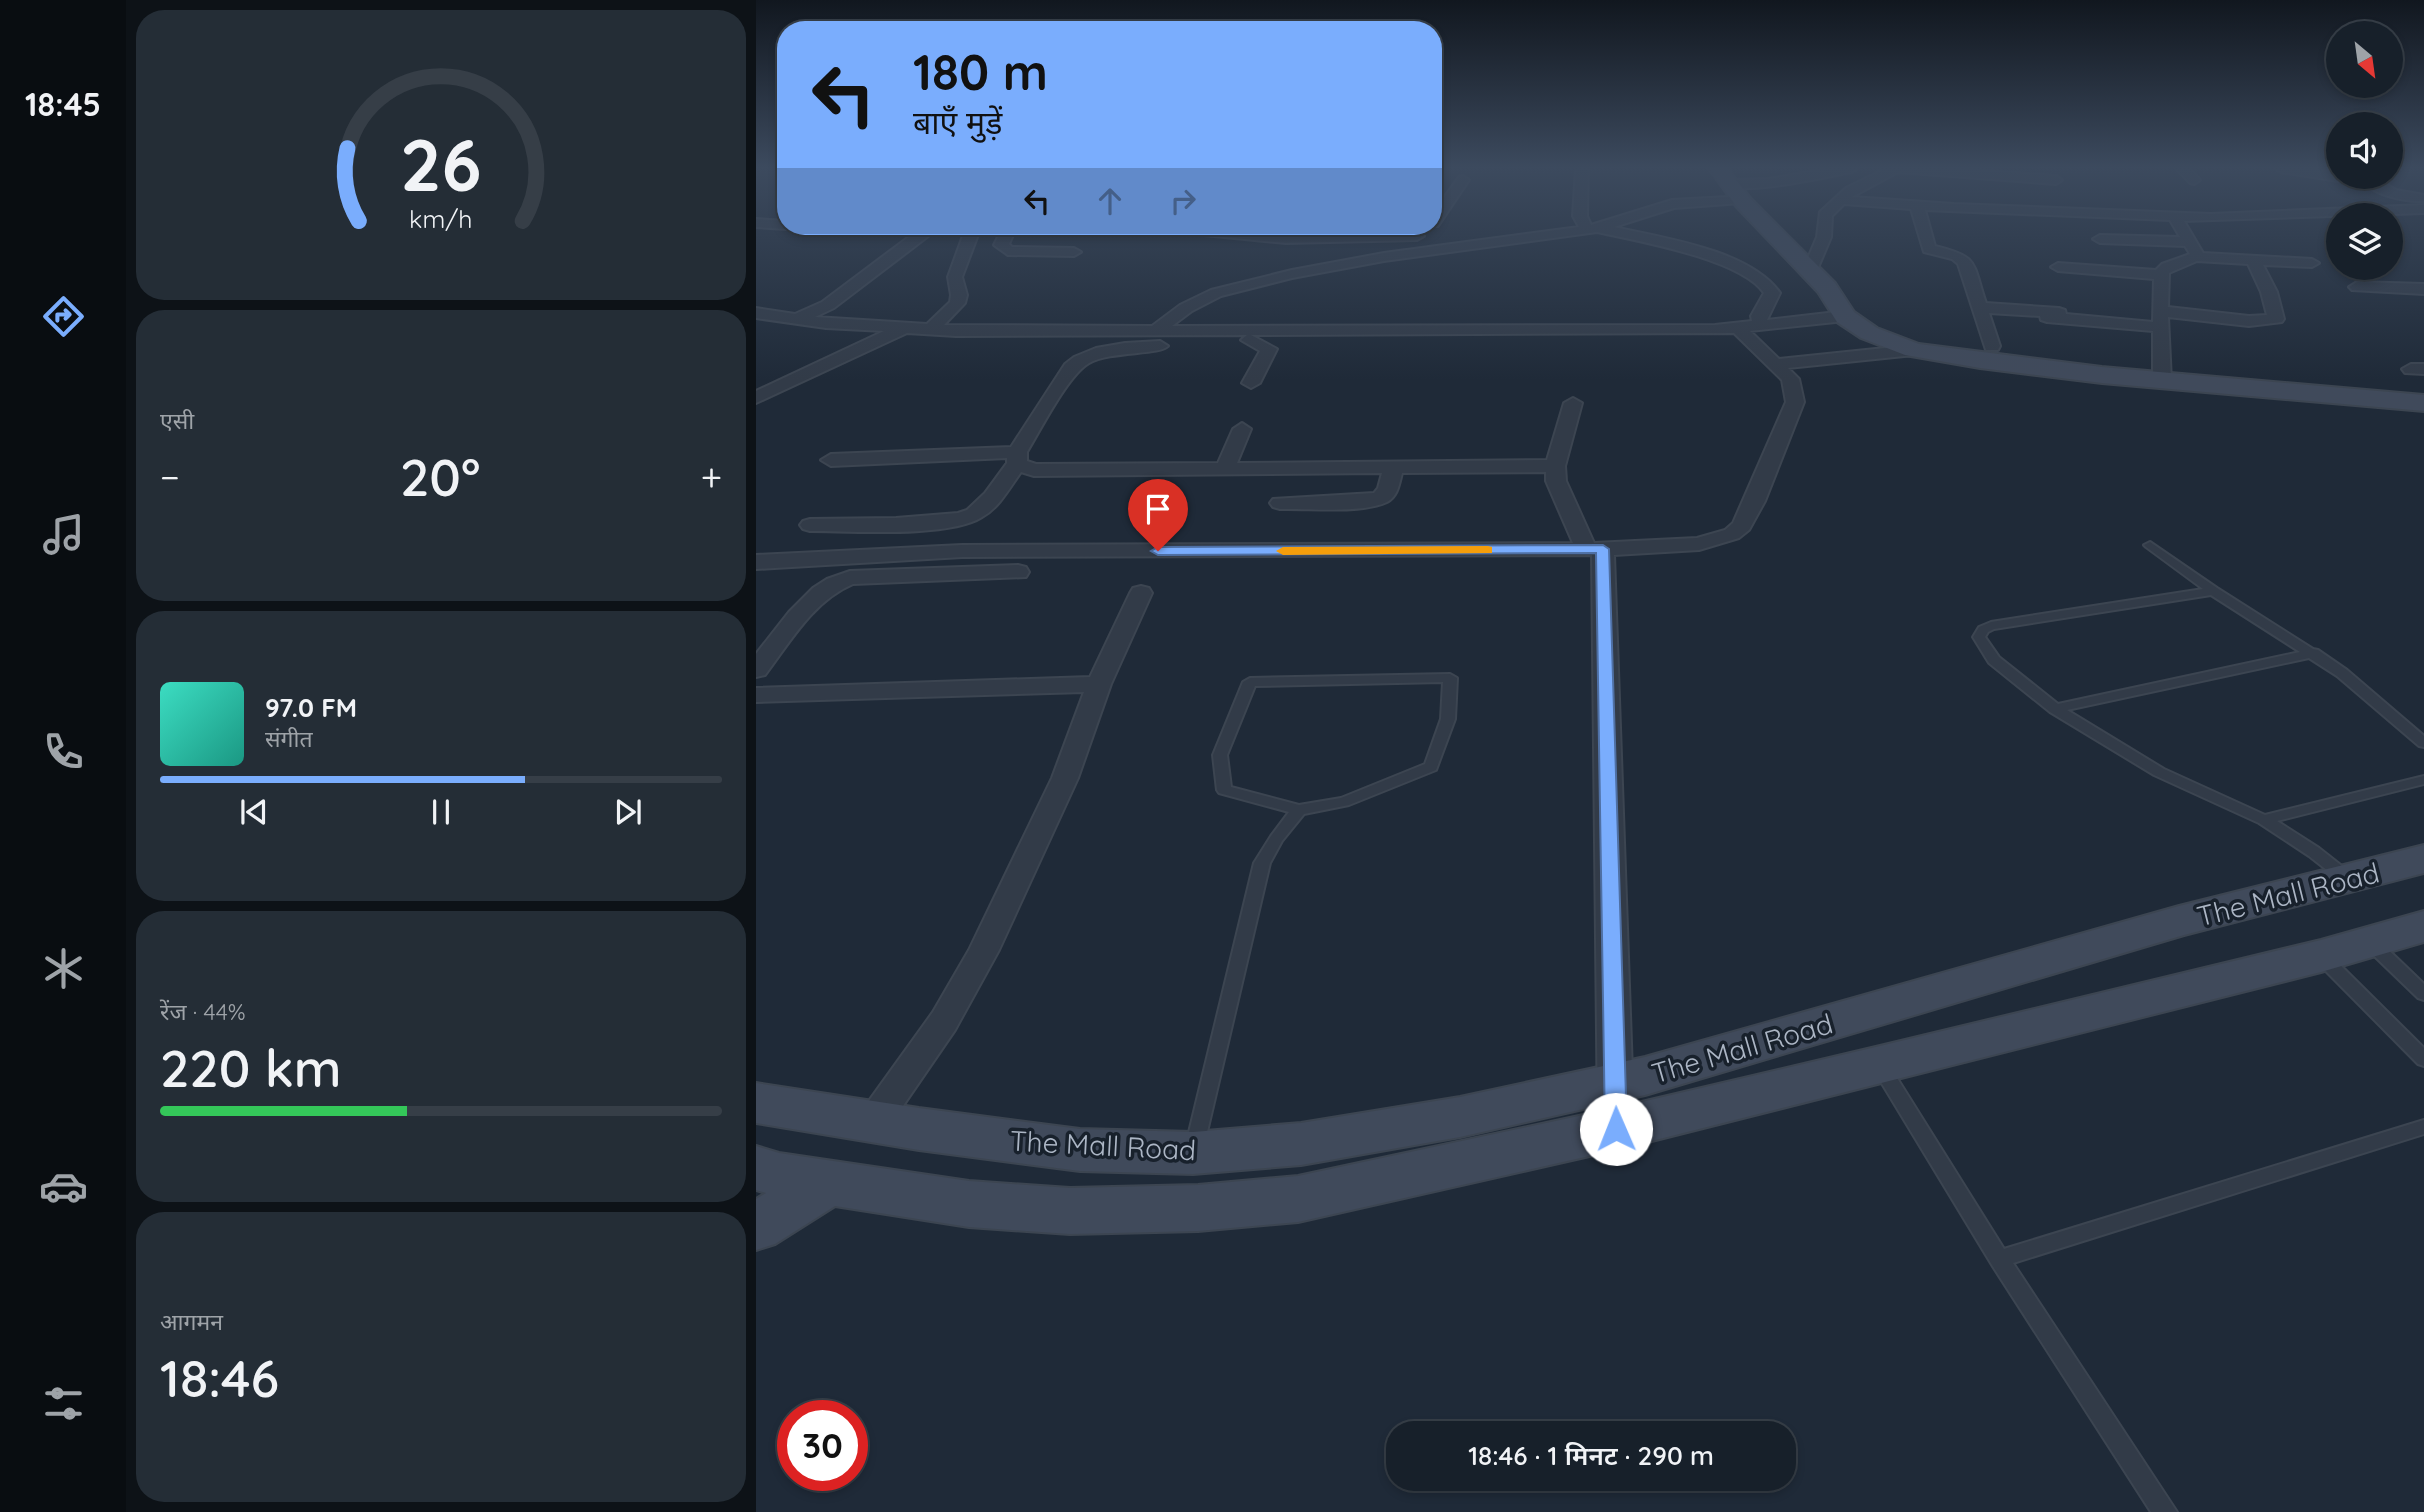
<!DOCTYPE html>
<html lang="hi">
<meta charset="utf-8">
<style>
:root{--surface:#17202a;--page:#242d36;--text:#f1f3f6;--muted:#9ea3a8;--line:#363e47;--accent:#7aadfd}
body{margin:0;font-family:Quicksand,"Noto Sans Devanagari",sans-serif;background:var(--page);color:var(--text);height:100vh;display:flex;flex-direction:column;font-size:26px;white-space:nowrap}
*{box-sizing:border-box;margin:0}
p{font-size:23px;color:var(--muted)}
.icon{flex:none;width:38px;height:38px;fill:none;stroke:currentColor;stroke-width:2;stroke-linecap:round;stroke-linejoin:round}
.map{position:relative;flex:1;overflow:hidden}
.panel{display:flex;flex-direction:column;gap:10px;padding:10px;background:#0d1217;width:630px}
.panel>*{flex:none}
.top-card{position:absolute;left:21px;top:21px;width:665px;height:214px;border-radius:28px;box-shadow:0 4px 10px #0003,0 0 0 2px var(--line);background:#7aadfd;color:#111;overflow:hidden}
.needle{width:46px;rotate:151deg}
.controls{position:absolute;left:1570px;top:21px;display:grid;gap:14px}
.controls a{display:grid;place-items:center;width:77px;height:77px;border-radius:50%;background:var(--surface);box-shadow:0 4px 10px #0003,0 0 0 2px var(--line);font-size:35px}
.speed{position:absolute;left:21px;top:1400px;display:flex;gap:14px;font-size:35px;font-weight:700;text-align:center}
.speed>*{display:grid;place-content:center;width:91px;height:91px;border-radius:50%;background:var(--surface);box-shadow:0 4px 10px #0003,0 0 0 2px var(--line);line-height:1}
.speed .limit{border:10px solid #d22;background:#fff;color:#111}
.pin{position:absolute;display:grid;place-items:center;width:60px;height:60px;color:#fff;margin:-72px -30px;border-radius:50% 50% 50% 0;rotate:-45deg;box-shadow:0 0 7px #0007}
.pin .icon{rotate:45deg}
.me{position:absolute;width:77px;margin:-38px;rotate:359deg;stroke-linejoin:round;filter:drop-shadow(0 0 5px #0008)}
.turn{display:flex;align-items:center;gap:24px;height:147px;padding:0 21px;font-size:32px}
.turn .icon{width:91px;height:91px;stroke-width:2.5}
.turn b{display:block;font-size:49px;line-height:60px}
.lanes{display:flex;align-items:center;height:66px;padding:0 21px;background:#0003;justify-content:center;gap:35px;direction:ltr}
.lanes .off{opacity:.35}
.big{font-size:52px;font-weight:600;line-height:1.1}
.panel .tile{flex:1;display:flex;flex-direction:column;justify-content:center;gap:10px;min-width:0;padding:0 24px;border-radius:28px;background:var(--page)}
.panel .dial{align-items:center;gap:0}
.dial svg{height:182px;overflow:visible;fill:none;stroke:var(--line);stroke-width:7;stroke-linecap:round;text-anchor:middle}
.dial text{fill:var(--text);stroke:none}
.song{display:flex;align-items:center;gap:21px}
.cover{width:84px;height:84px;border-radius:10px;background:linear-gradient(135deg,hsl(170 70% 55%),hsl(170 70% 35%))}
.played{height:7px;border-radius:4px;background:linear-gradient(90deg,var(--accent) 65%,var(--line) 65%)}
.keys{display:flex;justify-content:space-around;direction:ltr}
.heat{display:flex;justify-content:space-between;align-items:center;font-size:38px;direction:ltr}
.charge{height:10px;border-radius:5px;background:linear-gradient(90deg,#34c759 44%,var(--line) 0)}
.trip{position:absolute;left:630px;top:1421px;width:410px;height:70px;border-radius:28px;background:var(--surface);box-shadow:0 4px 10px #0003,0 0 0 2px var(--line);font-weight:600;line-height:70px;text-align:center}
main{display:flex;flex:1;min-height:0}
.tab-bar{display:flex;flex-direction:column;width:126px;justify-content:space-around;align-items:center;background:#090d11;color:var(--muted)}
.tab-bar .icon{width:49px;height:49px}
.tab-bar .on{color:var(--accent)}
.tab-bar b{font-size:32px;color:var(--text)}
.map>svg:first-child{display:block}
</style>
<main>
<nav class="tab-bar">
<b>18:45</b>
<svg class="icon on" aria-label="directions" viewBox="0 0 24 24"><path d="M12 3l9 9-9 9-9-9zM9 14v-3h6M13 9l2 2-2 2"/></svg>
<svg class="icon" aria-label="music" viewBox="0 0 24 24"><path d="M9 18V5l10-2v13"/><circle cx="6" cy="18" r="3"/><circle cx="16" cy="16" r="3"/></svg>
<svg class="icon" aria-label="phone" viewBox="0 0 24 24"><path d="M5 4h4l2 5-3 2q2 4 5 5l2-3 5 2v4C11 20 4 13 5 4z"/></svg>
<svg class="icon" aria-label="climate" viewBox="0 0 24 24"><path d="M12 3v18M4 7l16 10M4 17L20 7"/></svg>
<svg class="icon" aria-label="car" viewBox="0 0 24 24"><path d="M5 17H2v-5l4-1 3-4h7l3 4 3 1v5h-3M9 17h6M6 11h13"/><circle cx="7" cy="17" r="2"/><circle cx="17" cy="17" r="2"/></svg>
<svg class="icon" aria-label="filters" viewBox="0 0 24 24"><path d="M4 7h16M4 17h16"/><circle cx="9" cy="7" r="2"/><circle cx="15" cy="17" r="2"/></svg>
</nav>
<section class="panel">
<div class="tile dial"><svg viewBox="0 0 100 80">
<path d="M14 69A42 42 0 1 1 86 69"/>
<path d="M14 69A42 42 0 0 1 9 37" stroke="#7aadfd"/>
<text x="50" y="56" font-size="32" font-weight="700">26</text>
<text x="50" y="72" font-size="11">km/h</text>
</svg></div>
<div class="tile"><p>एसी</p>
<div class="heat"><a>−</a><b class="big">20°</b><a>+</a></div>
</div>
<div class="tile">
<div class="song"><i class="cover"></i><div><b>97.0 FM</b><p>संगीत</p></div></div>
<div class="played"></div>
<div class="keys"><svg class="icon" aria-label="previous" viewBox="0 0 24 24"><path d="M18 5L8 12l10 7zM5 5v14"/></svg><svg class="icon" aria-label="pause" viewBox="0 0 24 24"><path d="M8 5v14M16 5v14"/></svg><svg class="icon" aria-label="next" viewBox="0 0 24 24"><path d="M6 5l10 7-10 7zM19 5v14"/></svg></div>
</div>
<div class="tile"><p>रेंज · 44%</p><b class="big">220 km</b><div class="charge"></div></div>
<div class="tile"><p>आगमन</p><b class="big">18:46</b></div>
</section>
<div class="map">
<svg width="1668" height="1512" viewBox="0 0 1668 1512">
<rect width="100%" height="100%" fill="#1f2a38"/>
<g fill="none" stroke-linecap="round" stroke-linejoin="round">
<defs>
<g id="lane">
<path d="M1394,542L1461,588L1557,649L1562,650L1591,670L1668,736V747L1663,746L1581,676L1553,658L1311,710L1408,769L1509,815L1668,776V784L1521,821L1563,848L1596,874L1599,878L1596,882H1586L1553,856L1503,823L1398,775L1294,712L1233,663L1217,637L1223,627L1235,622L1447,589L1390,547L1388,545ZM1455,595L1544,652L1302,704L1243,657L1229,637L1232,632L1238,629Z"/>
<path d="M694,674L701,678L699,719L680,770L593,805L548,814L526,841L514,863L447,1149L445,1154L438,1157L431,1154L429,1149L498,863L515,836L533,812L463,793L461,790L457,755L487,682L494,678ZM687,682L685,719L669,764L585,798L543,805L475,787L471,755L499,686Z"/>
<path d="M1614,936L1620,938L1668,984V1000L1662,998L1608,946L1606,942L1608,938Z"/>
<path d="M1565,950L1571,952L1668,1048V1066L1662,1064L1559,960L1557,956L1559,952Z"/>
<path d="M1125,1060L1131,1062L1248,1249L1668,1120V1134L1257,1263L1421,1512H1395L1236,1265L1119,1072L1116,1067L1119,1062Z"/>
</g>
<g id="street">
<path d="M820,168H832L831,216L835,225L916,200L990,196V202L985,203L918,208L858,227C907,238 994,250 1024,293L1011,320L1089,311L1097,316L1089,321L994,331L1023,359L1158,345L1166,350L1158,355L1032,368L1043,379L1048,402L1009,501L993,530L983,538L943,550L858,555L878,1129L872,1139L860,1143L848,1139L842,1129L836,555L206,557L0,569V555L206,545L817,543L790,481V472L646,473C643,484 642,496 631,502C605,514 553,508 524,509L517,507L514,503L517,499L618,493L622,488L626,473L278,476L265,472C254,487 243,508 226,517C193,538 95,531 54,531L47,529L44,525L47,521L54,519L140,518L202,513L211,510L229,493L251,463V458L75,466L65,460L75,454L255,447L309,364L318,357L340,348L369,343L404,341L412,346C404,355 354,351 333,363C312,375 285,429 271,452V461L280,464L462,463L477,429L486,423L495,429L481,463L791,460L808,403L817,398L826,403L809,466L810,481L838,543L941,538L969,530L977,523L1030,402L1026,380L978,333L495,335L521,349L504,383L495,388L486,383L504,351L485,340L491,335L200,336L151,333L0,403V391L128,331L70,328L0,318V308L39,314L66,302L158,233L52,230L45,226H261L253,244L256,247L318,248L325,252L318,256L252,255L238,245L246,229L223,232L206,277L211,295L209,303L188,325L396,326L424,305L455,290L536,270L628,253L823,227L817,216ZM841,232C882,241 985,259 1008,293L995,316L996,321L959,325L416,326L436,311L465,296L536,278L628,261ZM208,233L192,277L195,295L194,302L171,324L59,317L78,308L175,234Z"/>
<path d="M1076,168H1102L1096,172C1073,176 985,197 969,184L975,180L1013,179Z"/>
<path d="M1131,168H1188L1300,176L1306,180L1300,184L1142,172L1096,197L1198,204L1455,214L1668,205V213L1428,221L1447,253L1556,259L1563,263L1556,267L1507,265L1521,292L1528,319L1526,322L1493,326L1412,317L1415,381L1406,386L1397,381V331L1291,322L1285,320L1284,316L1233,313L1244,346L1242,350H1230L1202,264L1196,259L1168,252L1155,209L1088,204L1076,216L1075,237L1061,270L1059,273H1049L1047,270L1061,237L1064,212L1090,188ZM1169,210L1414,220L1424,237L1344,235L1337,239L1344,243L1429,246L1434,254L1406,264L1400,270L1302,263L1295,267L1302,271L1398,279L1397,322L1310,314L1309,310L1303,308L1230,303C1216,262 1224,257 1179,246ZM1441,261L1492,264L1505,292L1511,315L1493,316L1412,307L1413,273Z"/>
<path d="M1420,168H1433L1444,180L1438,184L1434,183Z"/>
<path d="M1519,168H1548L1582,173V177H1588L1582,181L1525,172Z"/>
<path d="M707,176L713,180L682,226H672H677V213L703,177Z"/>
<path d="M1606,177H1618L1640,190L1668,195V201C1650,202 1612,195 1606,177Z"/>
<path d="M0,219L30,221V226H36L30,229L0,227Z"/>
<path d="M390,226H437L530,235L661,232L668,236L661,240L530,243L397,230Z"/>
<path d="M1601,282L1668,284V294L1596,290L1593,287Z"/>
<path d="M1655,364H1668V374L1649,373L1646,369Z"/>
<path d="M262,565L270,567L273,572L270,577L97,584C57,601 34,642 9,675L0,677V654L33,612L57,588L71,579L94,571Z"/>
<path d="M385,586L393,588L396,593L355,684L322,778L243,950L199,1030L129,1132L117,1136L105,1132L100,1122L105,1112L177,1012L213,950L296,778L328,692L0,702V688L334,677L374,593L377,588Z"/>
</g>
<g id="secondary">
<path d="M953,168H971L994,198L1079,283L1098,312L1121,328L1163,344L1346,367L1668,395V411L1346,383L1224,368L1149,355L1105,338L1081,322L1062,292L980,206Z"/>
<path d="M1668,845V873L1428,935L889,1095L704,1137L545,1165L437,1174L324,1171L163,1150L0,1123V1083L163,1108L324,1129L437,1132L545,1123L704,1097L889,1057L1423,906Z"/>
<path d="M1668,911V942L1565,972L860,1150L542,1222L442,1231L314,1234L213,1227L79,1206L19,1244L0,1250V1199L10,1193L0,1190V1146L23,1153L213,1181L314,1188L442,1185L542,1176L860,1108L1124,1046L1565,940Z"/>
</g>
</defs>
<!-- lane casing -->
<use href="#lane" stroke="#3c4551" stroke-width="4"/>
<!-- street casing -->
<use href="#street" stroke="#3c4551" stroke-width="4"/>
<!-- secondary casing -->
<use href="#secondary" stroke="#3c4551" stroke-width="4"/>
<!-- lane -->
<use href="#lane" fill="#323b48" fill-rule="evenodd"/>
<!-- street -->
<use href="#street" fill="#323b48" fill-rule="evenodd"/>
<!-- secondary -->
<use href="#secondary" fill="#404a5b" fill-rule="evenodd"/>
</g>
<!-- sky -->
<linearGradient id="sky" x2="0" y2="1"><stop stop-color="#11171f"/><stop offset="0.44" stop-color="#3c4a5e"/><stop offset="1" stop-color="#3c4a5e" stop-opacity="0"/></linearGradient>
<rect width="1668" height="380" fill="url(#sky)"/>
<!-- route -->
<path fill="#7aadfd" stroke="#4f70a4" stroke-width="2" d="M847,545L853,549L871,1129L867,1135L860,1138L852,1135L849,1129L840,553L402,555L395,551L402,547Z"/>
<!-- slow -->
<path fill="#f59e0b" d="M732,546L736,547V553L527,555L520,551L527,547Z"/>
<g text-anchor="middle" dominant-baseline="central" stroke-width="7" stroke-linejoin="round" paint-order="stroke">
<!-- near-street labels -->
<g font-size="28" fill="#acb6c5" stroke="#18212c">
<text transform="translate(1532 894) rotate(-14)">The Mall Road</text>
<text transform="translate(986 1048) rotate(-16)">The Mall Road</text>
<text transform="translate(347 1145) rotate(3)">The Mall Road</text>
</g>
</g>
</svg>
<div class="controls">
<a><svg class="needle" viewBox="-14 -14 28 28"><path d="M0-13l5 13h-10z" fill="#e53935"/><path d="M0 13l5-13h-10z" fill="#9ea3a8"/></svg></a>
<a><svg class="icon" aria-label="sound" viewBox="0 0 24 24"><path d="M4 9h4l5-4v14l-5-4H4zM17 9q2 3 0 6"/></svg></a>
<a><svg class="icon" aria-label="layers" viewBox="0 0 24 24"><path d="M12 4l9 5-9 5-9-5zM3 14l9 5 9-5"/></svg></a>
</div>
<div class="speed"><div class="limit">30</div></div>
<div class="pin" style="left:402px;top:551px;background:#d93025"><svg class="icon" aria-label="arrive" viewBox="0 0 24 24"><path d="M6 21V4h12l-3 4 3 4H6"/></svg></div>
<svg class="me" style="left:860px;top:1129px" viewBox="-20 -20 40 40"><circle r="19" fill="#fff"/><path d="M0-13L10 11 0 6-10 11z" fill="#7aadfd"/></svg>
<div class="trip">18:46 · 1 मिनट · 290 m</div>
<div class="top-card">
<div class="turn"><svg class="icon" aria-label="left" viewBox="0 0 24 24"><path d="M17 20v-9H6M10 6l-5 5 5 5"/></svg><div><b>180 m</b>बाएँ मुड़ें</div></div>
<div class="lanes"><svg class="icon" aria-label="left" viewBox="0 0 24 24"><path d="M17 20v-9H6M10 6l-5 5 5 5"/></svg><svg class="icon off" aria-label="ahead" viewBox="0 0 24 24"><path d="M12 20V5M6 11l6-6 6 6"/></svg><svg class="icon off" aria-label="right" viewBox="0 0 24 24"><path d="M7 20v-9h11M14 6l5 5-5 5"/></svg></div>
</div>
</div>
</main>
